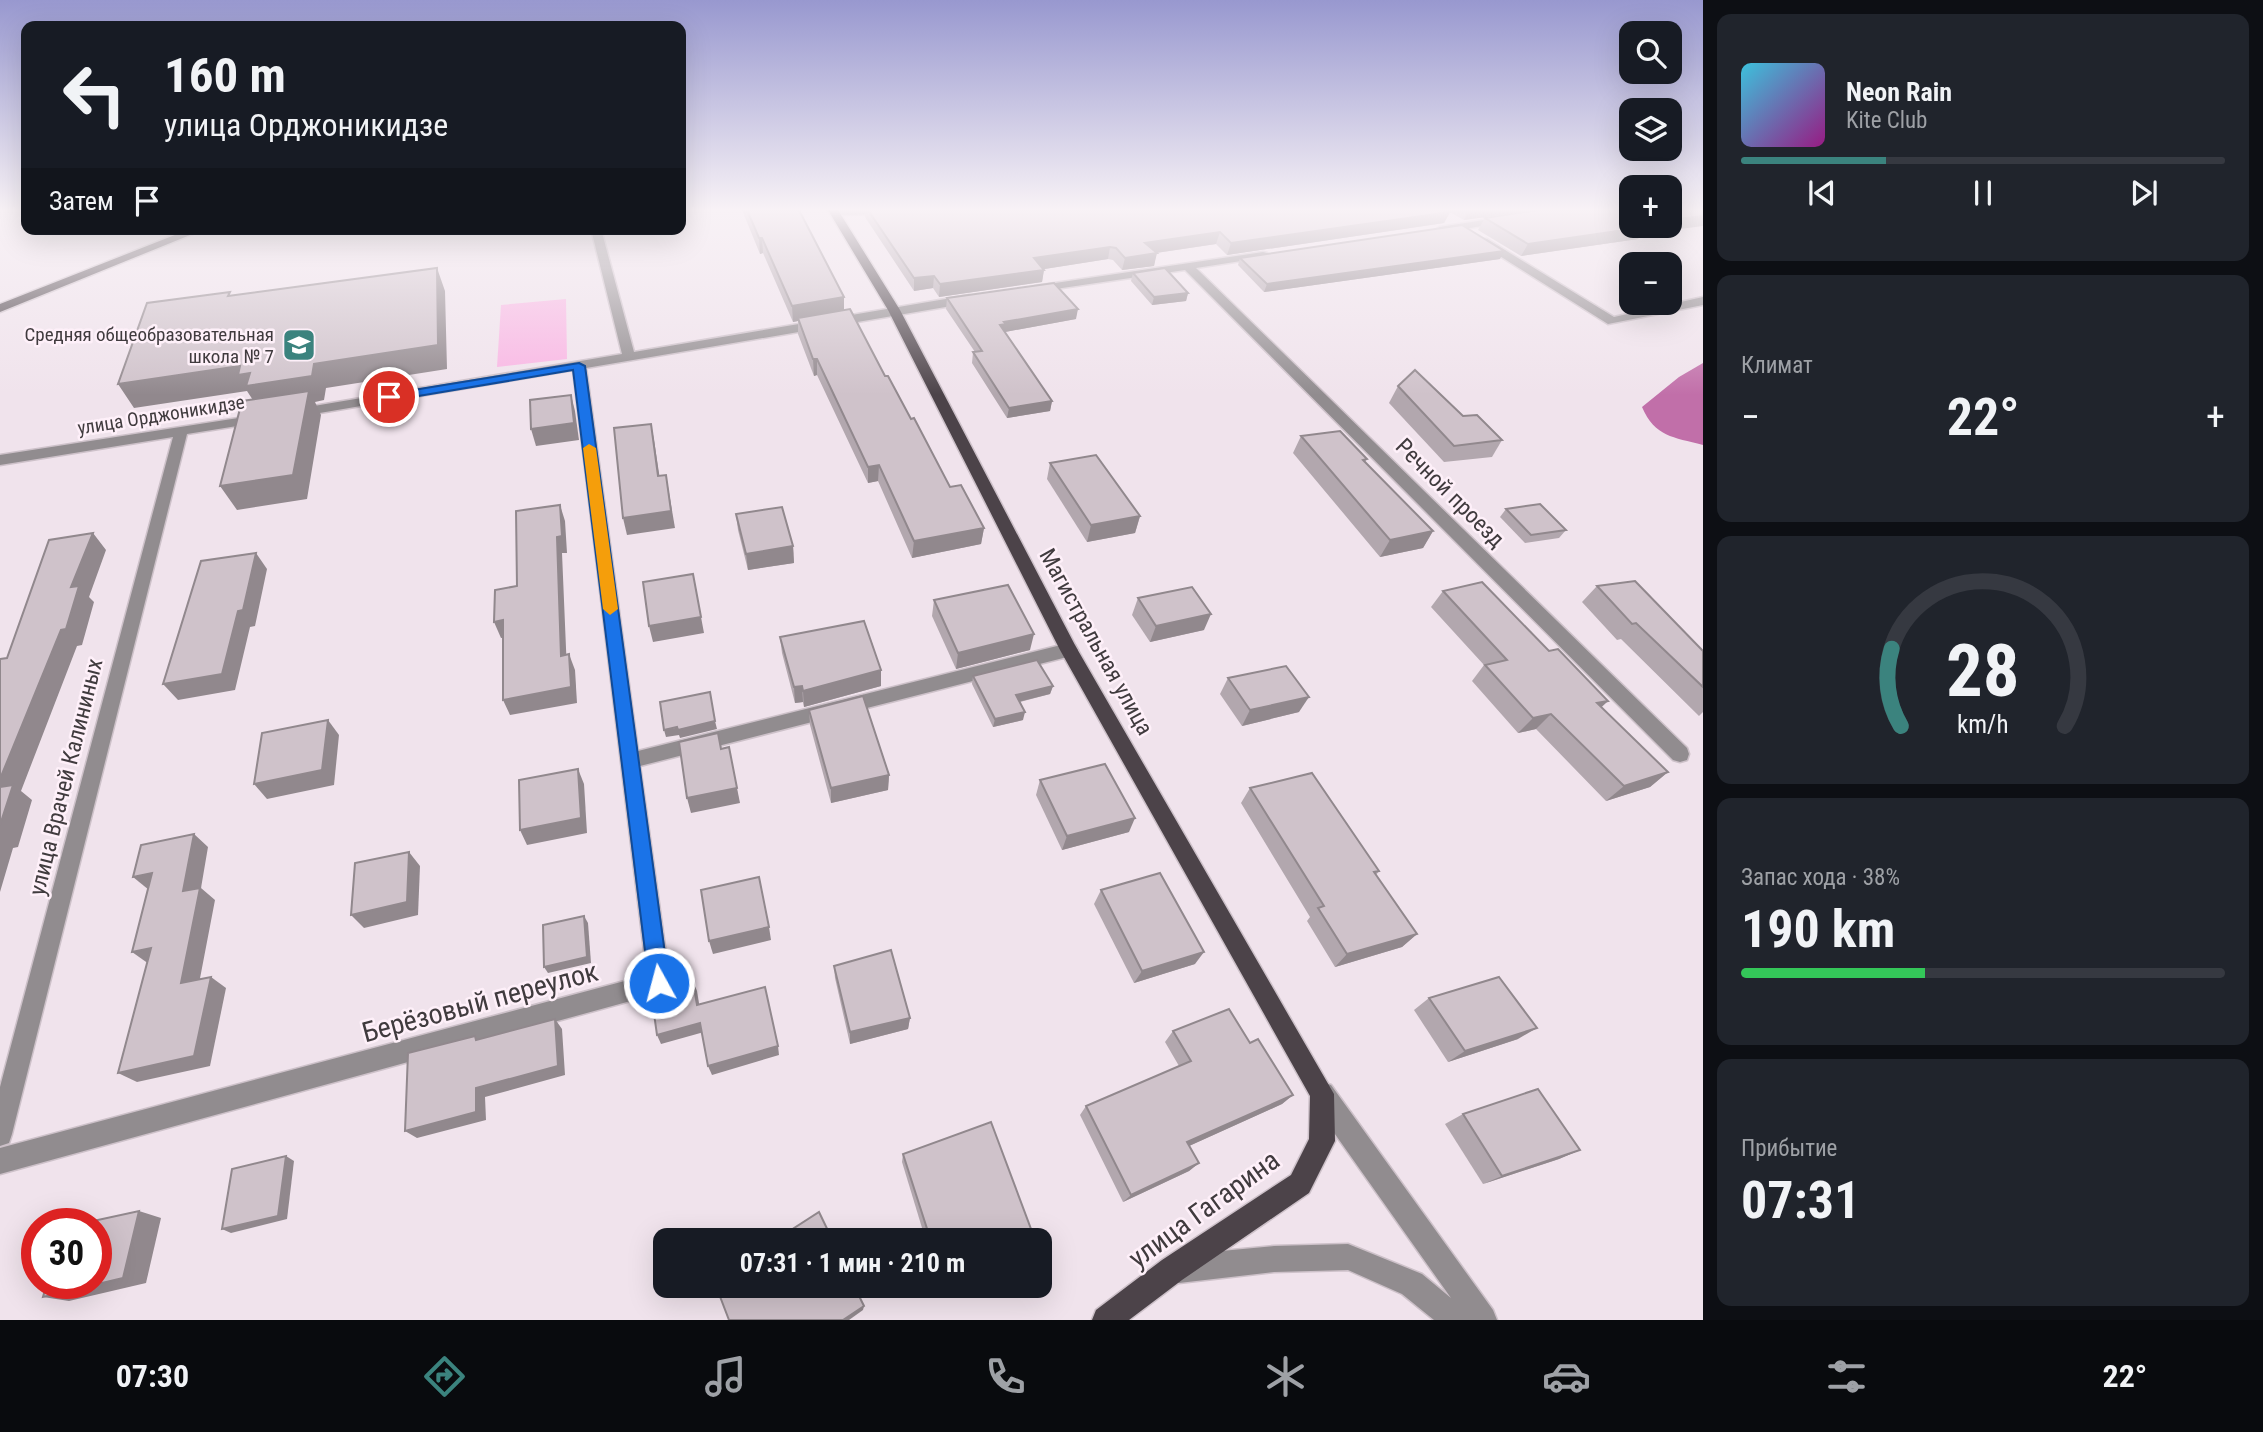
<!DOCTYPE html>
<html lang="ru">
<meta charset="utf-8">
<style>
:root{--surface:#171b24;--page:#20242c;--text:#f1f3f6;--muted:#9ea1a6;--line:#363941;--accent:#3b837e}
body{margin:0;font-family:"Roboto Condensed",sans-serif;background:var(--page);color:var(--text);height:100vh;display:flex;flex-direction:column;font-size:26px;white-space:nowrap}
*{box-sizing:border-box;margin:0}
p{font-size:23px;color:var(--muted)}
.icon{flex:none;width:38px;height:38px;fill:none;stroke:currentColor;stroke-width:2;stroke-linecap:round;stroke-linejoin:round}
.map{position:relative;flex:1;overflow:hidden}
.panel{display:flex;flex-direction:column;gap:14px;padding:14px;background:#0d0f14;width:560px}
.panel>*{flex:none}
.banner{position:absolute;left:21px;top:21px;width:665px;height:214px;border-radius:14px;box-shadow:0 7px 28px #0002;background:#171b24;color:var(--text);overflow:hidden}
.buttons{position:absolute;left:1619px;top:21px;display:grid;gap:14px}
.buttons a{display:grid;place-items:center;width:63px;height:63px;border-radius:14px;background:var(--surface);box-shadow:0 7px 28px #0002;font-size:35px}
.speed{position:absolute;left:21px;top:1208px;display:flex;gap:14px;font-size:35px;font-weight:700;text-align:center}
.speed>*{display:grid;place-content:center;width:91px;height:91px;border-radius:50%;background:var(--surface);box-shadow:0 7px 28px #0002;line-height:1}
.speed .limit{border:10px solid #d22;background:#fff;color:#111}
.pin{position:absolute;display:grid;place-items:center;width:60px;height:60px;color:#fff;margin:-30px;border:4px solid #fff;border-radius:50%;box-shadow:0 2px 7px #0007}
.me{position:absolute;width:77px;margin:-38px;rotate:353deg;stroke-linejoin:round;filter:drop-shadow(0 0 5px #0008)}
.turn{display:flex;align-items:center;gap:24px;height:147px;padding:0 28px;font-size:32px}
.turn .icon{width:91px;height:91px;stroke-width:2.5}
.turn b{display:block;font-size:49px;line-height:60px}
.then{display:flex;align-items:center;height:66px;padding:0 28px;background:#0003;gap:14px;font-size:26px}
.big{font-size:52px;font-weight:700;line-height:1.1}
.panel .widget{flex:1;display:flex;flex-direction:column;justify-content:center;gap:10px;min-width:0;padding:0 24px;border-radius:14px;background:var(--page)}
.panel .dial{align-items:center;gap:0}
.dial svg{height:182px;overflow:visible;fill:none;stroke:var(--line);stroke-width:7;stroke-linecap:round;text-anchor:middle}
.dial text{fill:var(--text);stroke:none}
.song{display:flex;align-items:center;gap:21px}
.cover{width:84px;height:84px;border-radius:10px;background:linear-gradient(135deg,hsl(190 70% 55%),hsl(310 70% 35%))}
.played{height:7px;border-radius:4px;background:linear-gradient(90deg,var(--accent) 30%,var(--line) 30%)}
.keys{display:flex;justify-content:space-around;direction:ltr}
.heat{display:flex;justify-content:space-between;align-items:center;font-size:38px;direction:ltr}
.charge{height:10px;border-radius:5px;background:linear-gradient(90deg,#34c759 38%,var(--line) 0)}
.trip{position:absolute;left:653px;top:1228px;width:399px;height:70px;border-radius:14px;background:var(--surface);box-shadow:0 7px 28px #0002;font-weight:700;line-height:70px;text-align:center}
.dock{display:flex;height:112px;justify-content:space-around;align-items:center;background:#090b0e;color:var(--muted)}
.dock .icon{width:49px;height:49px}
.dock .active{color:var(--accent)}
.dock b{font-size:32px;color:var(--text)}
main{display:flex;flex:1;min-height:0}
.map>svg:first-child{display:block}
</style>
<main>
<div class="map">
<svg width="1703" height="1320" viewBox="0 0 1703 1320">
<rect width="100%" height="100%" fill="#f0e3ec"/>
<!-- green -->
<path fill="#f9b5e3" d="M566,299L567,359L497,367L501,305Z"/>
<!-- water -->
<path fill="#c16fa9" d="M1703,363V445C1673,437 1655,437 1642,407L1679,377Z"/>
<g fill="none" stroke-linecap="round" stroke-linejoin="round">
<defs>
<g id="minor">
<path d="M831,210H891L892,211L887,214L835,215L831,214Z"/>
<path d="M1502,217L1506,218V222L1440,233L1435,230L1440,227Z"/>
<path d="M591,229H601L634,352L969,295L975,299L969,303L586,368L638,751L1069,643L1075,645L1078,650L1075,655L640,766L670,983L667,991L0,1174V1148L647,975L573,370L296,417L289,413L296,409L622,354Z"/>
<path d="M1479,239H1487L1614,317L1703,297V305L1608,324L1479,243Z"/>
<path d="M1263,252L1267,253V257L1196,268L1687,748L1689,754L1687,760L1680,762L1673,760L1185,270L1035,292L1029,289L1035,286Z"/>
<path d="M258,415L263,416V422L187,434L12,1134L9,1143L0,1146V1087L173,437L0,465V455Z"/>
<path d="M1322,1082L1331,1085L1493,1310L1497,1320H1434L1402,1294L1348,1270L1274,1272L1179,1283L1169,1279L1165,1269L1169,1259L1179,1255L1274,1246L1348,1244L1422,1274L1451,1298L1313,1103L1310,1094L1313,1085Z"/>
</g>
<g id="major">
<path d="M828,210H838L900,310L1076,647L1334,1094L1335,1141L1309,1193L1182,1280L1129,1320H1092L1096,1310L1162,1260L1291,1175L1309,1139L1310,1096L1060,650L888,310Z"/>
<path d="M190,229H205L0,312V304Z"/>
</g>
</defs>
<!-- minor casing -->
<use href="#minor" stroke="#cdc1c9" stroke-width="3"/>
<!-- major casing -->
<use href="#major" stroke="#cdc1c9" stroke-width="3"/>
<!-- minor -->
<use href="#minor" fill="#918c8f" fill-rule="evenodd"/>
<!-- major -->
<use href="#major" fill="#4c4349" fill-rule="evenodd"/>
</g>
<!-- wall -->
<g fill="#b2a7ae">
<path d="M742,210H799L844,297V310L911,419L950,487L984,528L981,544L912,558L878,481L868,483L817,375L814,376L798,334V321L793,322L763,253L760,254Z"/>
<path d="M865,210H1535L1464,220L1450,212L1444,223L1227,255L1216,244L1156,253L1154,266L1122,270L1113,260L1108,259L1044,269L1042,282L939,297L933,288L914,291L865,217Z"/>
<path d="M1485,218L1641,234L1638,239L1521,256L1478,230Z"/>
<path d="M1240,258L1500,259L1264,292L1238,265Z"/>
<path d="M1133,273L1188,293L1186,301L1152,305L1131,281Z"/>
<path d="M947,298L1076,319L1005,332L1052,401L1050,411L1007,418L972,363L973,352H975L946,309Z"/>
<path d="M1398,386L1463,416L1502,440L1492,457L1444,462L1389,403Z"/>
<path d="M1301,436L1367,459L1365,462L1433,531L1423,548L1380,557L1293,453Z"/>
<path d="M1050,463L1140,516L1135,533L1087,542L1047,479Z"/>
<path d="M1506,509L1566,530L1559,538L1525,543L1500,517Z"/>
<path d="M736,514L793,546L794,563L748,570L738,530Z"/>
<path d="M1597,586L1703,651V712L1699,716L1621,639L1617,640L1582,602Z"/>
<path d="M1443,591L1549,651L1608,701L1601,707L1668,772L1650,787L1606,801L1536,729L1518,733L1472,681L1484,665L1431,607Z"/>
<path d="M1138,598L1204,630L1150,642L1132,615Z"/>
<path d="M934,600L1030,650L956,669L932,616Z"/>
<path d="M780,637L881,686L804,707L803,702L795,703L782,653Z"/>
<path d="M973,676L1053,686L1050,694L1020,702L1023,720L993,727L972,684Z"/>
<path d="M1228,678L1299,712L1242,726L1220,694Z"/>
<path d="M809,710L889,775L888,790L831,803L810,725Z"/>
<path d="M1040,780L1129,832L1062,850L1036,795Z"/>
<path d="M1250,788L1379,871L1376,875L1417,934L1402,947L1335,967L1307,921L1310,917L1241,803Z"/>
<path d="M1101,890L1195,964L1134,983L1094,904Z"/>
<path d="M834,966L910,1018L908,1029L850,1044L835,978Z"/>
<path d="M1429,998L1518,1039L1448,1062L1414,1010Z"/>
<path d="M1173,1031L1250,1043L1293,1095L1282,1104L1189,1146L1199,1163L1189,1171L1123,1202L1080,1115L1086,1106L1179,1066L1165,1042Z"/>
<path d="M1463,1114L1580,1150L1559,1159L1483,1184L1445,1124Z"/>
<path d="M903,1154L1034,1237L1031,1241H926L902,1162Z"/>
</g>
<!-- shaded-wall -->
<g fill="#91888d">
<path d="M1469,210H1535L1464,220Z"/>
<path d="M1450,212L1444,223L1227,255L1231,243Z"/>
<path d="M1703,216V226L1641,234L1638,239L1521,256L1528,244L1638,226H1670V220Z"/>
<path d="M1220,232L1216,244L1142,255L1145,243Z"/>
<path d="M759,238H762L763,253L760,254Z"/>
<path d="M1110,247L1108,259L1032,271L1034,258Z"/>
<path d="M1504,251L1500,259L1264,292L1267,284Z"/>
<path d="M1157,253L1154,266L1122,270L1125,258Z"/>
<path d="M437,268L445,291L447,369L326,388L324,400L315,402L321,415L307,499L237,510L220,486L260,411L247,391L134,408L118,384L240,366L314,364Z"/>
<path d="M1044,270L1042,282L939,297L940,284Z"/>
<path d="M934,276L933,288L914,291V278Z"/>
<path d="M1188,293L1186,301L1152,305L1154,297Z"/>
<path d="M844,297V312L798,318V321L793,322L792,306Z"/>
<path d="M1078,309L1076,319L1005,332L1000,325L1004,322Z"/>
<path d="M813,359H817V375L814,376Z"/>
<path d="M571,395L575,411L579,440L536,446L531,429Z"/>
<path d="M1052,401L1050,411L1007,418L1009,408Z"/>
<path d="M651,424L654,440L662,493L658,476Z"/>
<path d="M879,465L878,481L868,483V467Z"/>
<path d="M666,475L675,528L627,535L623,518Z"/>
<path d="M560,505L565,521L567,553H562L567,672L561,656L557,537Z"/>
<path d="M1140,516L1135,533L1087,542L1091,525Z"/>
<path d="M984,528L981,544L912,558L914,541Z"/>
<path d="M1433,531L1423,548L1380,557L1390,540Z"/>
<path d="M93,533L106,550L89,597L94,602L82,645L77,646L21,791L32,800L18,847L13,848L0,892V779L61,630L71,587Z"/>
<path d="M793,546L794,563L748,570L746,554Z"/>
<path d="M256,553L267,569L255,626L250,627L235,690L178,700L163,684L238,611Z"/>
<path d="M693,574L704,633L653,642L649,626Z"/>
<path d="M1211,614L1204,630L1150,642L1156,626Z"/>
<path d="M503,620L510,637L501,638L494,622Z"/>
<path d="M1034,634L1030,650L956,669L958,653Z"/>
<path d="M569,654L575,670L577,703L510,715L503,700Z"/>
<path d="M881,670V686L804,707L803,691Z"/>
<path d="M802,686L803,702L795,703L794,687Z"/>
<path d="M1053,686L1050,694L1014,703L1016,695Z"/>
<path d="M1309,697L1299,712L1242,726L1250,710Z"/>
<path d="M1608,701L1592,716L1597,703Z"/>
<path d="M1025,712L1023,720L993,727L995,719Z"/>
<path d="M1551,714L1536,729L1518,733L1533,718Z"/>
<path d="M328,720L339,735L334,785L267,799L254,784Z"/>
<path d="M715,721L717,729L680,738L679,735L666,737L664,730Z"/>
<path d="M578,769L584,784L587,833L527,845L520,830Z"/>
<path d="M1668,772L1650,787L1606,801L1624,786Z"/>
<path d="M889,775L888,790L831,803V788Z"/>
<path d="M737,788L740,803L691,813L687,798Z"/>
<path d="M1135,818L1129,832L1062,850L1067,836Z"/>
<path d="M194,834L208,847L201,888L215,900L197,994L181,983L183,891Z"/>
<path d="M409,852L420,866L418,915L364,928L351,915Z"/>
<path d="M152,873L149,890L133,877Z"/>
<path d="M584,916L588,923L591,963L548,973L544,967Z"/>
<path d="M769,927L771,940L713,954L709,941Z"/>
<path d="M1417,934L1402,947L1335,967L1347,954Z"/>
<path d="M151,948L149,964L132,952Z"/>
<path d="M1204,952L1195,964L1134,983L1142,971Z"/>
<path d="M211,977L226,988L210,1066L137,1082L118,1073Z"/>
<path d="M693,981L697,991L701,1015L697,1005Z"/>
<path d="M910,1018L908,1029L850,1044V1032Z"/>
<path d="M555,1019L562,1029L565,1075L485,1097L486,1120L417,1138L405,1131Z"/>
<path d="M700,1023L704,1032L661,1044L657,1035Z"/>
<path d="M1537,1028L1518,1039L1448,1062L1465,1051Z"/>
<path d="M778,1046L779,1055L712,1075L708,1066Z"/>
<path d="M1293,1095L1282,1104L1178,1151L1187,1142Z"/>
<path d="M1580,1150L1559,1159L1483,1184L1502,1176Z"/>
<path d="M286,1156L294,1161L287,1219L231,1233L222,1229Z"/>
<path d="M1199,1163L1189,1171L1123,1202L1131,1195Z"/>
<path d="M139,1211L161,1218L146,1283L69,1301L43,1297Z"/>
<path d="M864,1306L863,1310L849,1320H843Z"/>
</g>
<!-- building -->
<g fill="#cfc2ca" stroke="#91888d" stroke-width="2">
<path d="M747,210H799L844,297L792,306L762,238H759Z"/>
<path d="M868,210H1448L1450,212L1231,243L1220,232L1145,243L1157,253L1125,258L1116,248L1110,247L1034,258L1044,270L940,284L934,276L914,278Z"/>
<path d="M1538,210H1631V226H1643L1645,227L1528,244L1485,218Z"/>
<path d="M1670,210H1703V216L1670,220Z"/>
<path d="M1462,225L1504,251L1267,284L1240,258Z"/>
<path d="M437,268L438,345L314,364L312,376L246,386L250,373L238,375L240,366L118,384L147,303L230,292L228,296Z"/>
<path d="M1165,268L1188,293L1154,297L1133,273Z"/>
<path d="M1054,283L1078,309L1004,322L1006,324L1000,325L1052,401L1009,408L973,352L982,351L947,298Z"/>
<path d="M850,309L885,376H888L911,419L914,418L950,487L961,485L984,528L914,541L879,465L868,467L817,359H813L798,318Z"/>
<path d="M1415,370L1463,416L1477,415L1502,440L1454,446L1398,386Z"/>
<path d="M309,391L293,475L220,486L242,401Z"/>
<path d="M571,395L574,423L531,429L530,400Z"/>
<path d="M651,424L658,476L666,475L671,511L623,518L614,428Z"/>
<path d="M1340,431L1367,459L1363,460L1433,531L1390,540L1301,436Z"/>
<path d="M1096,455L1140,516L1091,525L1050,463Z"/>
<path d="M1540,504L1566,530L1531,535L1506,509Z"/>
<path d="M560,505L562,536L557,537L561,656L569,654L571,687L503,700V620L494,622L495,590L517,586L516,511Z"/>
<path d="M782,507L793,546L746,554L736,514Z"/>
<path d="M93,533L71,587L79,586L66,629L61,630L0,779V659L7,658L49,540Z"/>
<path d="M256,553L243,610L238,611L222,674L163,684L201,561Z"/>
<path d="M693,574L701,617L649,626L643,582Z"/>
<path d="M1635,581L1703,651V687L1636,623L1632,624L1597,586Z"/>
<path d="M1482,582L1549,651L1558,649L1608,701L1597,703L1668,772L1624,786L1551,714L1533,718L1485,665L1507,660L1443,591Z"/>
<path d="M1008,585L1034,634L958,653L934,600Z"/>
<path d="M1192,587L1211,614L1156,626L1138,598Z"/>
<path d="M864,621L881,670L803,691L802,686L794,687L780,637Z"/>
<path d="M1037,660L1053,686L1016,695L1025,712L995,719L973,676Z"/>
<path d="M1286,666L1309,697L1250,710L1228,678Z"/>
<path d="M710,692L715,721L678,730L677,727L664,730L660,702Z"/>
<path d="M863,696L889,775L831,788L809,710Z"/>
<path d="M328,720L322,770L254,784L262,733Z"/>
<path d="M718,733L721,749L729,747L737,788L687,798L679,742Z"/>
<path d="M1105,764L1135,818L1067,836L1040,780Z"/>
<path d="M578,769L581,818L520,830L519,780Z"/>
<path d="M1312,773L1379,871L1374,872L1417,934L1347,954L1318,908L1324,906L1250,788Z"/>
<path d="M13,785L0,825V787Z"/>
<path d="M194,834L183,891L200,888L181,983L211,977L194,1056L118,1073L151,948L132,952L152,873L133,877L141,845Z"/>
<path d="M409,852L407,902L351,915L355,863Z"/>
<path d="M1160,873L1204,952L1142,971L1101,890Z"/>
<path d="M759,877L769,927L709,941L701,890Z"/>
<path d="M584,916L587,957L544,967L543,925Z"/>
<path d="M891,950L910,1018L850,1032L834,966Z"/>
<path d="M1499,977L1537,1028L1465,1051L1429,998Z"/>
<path d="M693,981L697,1005L765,987L778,1046L708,1066L700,1023L657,1035L651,992Z"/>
<path d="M1229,1009L1250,1043L1258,1039L1293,1095L1187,1142L1199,1163L1131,1195L1086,1106L1191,1061L1173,1031Z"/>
<path d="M555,1019L558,1066L476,1088V1112L405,1131L408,1053L475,1036L476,1040Z"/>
<path d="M1538,1089L1580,1150L1502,1176L1463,1114Z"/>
<path d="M991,1122L1034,1237L1024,1241H931L903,1154Z"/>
<path d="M286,1156L278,1216L222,1229L232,1169Z"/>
<path d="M139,1211L123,1278L43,1297L47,1283H96V1223H84Z"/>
<path d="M819,1212L833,1241H774Z"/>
<path d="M716,1286H854L864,1306L843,1320H729Z"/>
</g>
<!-- sky -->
<linearGradient id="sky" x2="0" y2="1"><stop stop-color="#9898cf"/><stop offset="0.53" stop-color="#f8f2f6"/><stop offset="1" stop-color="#f8f2f6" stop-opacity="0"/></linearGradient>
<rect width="1703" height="395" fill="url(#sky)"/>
<!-- route -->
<path fill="#1a73e8" stroke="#114b97" stroke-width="2" d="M579,363L585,366L669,983L666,990L659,993L652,990L649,983L573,370L389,401L383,397L389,394Z"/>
<!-- slow -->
<path fill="#f59e0b" d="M589,444L596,448L618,609L610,615L603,609L583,448Z"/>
<!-- icons -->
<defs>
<symbol id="school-square" viewBox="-11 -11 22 22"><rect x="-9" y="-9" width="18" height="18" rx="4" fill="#3b837e" stroke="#fef0f9"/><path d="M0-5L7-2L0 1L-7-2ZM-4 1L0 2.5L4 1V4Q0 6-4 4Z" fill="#fff"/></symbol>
</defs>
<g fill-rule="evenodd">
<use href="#school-square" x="280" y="326" width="38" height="38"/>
</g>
<g text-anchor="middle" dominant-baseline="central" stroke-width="5" stroke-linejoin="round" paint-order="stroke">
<!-- far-poi labels -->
<g font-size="19" fill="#403b3e" stroke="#fef0f9" text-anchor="end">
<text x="274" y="334">Средняя общеобразовательная<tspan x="274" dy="22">школа № 7</tspan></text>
</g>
<!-- far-street labels -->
<g font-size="19" fill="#403b3e" stroke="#fef0f9">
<text transform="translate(161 415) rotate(-9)">улица Орджоникидзе</text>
</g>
<!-- street labels -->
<g font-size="23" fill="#403b3e" stroke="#fef0f9">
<text transform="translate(1450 493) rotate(45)">Речной проезд</text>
<text transform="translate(1096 642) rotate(61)">Магистральная улица</text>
<text transform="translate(66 777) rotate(-76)">улица Врачей Калининых</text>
</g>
<!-- near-street labels -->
<g font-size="28" fill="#403b3e" stroke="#fef0f9">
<text transform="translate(480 1002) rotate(-15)">Берёзовый переулок</text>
<text transform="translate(1204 1209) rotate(-36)">улица Гагарина</text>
</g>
</g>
</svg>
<div class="buttons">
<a><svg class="icon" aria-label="search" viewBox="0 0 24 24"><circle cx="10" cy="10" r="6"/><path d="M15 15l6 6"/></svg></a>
<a><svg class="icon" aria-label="layers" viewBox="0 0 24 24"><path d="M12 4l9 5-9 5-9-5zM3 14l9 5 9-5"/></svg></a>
<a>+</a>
<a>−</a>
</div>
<div class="speed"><div class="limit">30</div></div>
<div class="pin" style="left:389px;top:397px;background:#d93025"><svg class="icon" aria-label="arrive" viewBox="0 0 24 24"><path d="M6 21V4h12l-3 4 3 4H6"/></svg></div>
<svg class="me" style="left:659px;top:983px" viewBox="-20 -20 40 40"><circle r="17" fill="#1a73e8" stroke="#fff" stroke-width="3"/><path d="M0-11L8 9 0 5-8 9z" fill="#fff"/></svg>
<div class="trip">07:31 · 1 мин · 210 m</div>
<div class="banner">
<div class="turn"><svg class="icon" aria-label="left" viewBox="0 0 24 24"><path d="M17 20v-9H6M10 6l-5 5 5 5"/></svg><div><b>160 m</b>улица Орджоникидзе</div></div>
<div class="then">Затем<svg class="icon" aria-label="arrive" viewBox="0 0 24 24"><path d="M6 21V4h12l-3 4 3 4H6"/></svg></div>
</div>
</div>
<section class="panel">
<div class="widget">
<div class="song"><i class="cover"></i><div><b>Neon Rain</b><p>Kite Club</p></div></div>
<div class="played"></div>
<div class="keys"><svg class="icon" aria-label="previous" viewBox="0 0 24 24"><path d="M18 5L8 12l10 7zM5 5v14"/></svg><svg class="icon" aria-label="pause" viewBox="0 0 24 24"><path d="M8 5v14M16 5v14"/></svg><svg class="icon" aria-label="next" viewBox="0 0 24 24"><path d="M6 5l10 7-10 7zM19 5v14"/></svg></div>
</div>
<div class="widget"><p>Климат</p>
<div class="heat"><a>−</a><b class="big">22°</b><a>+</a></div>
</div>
<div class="widget dial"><svg viewBox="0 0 100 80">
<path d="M14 69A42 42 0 1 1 86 69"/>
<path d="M14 69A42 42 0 0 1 10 35" stroke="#3b837e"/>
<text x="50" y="56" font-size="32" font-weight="700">28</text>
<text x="50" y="72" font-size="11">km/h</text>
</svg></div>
<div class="widget"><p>Запас хода · 38%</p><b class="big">190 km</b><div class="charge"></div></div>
<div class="widget"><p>Прибытие</p><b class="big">07:31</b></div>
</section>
</main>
<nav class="dock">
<b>07:30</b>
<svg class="icon active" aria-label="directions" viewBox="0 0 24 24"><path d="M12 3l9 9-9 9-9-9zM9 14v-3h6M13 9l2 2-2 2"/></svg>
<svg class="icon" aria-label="music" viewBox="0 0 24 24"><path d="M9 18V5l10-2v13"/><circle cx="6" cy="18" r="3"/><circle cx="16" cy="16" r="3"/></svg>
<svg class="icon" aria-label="phone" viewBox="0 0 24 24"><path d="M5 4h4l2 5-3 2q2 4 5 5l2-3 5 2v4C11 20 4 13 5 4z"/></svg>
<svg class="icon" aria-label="climate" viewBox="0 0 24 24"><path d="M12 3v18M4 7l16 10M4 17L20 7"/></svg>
<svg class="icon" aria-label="car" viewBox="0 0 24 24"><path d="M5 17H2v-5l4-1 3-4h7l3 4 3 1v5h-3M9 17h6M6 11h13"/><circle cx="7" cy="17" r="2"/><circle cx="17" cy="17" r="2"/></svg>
<svg class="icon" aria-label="filters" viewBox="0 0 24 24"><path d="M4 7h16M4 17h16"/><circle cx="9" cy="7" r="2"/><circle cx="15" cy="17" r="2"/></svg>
<b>22°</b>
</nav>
